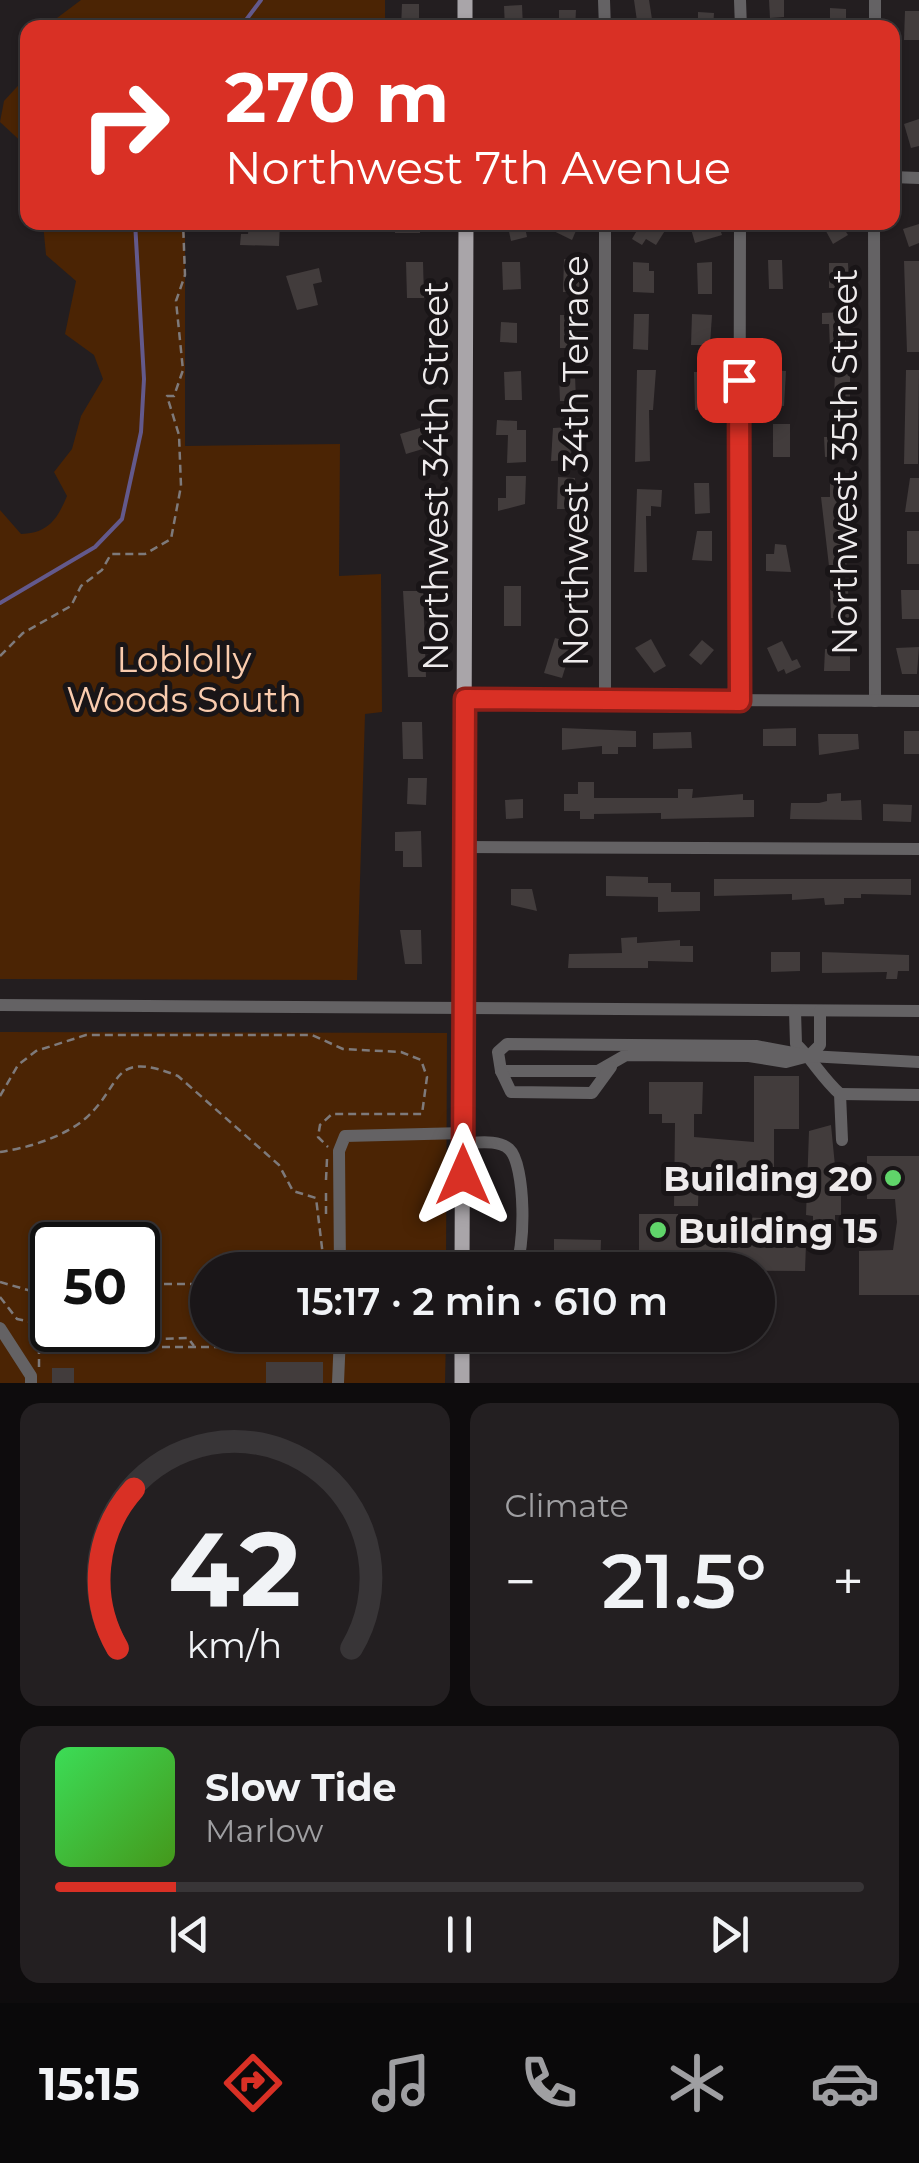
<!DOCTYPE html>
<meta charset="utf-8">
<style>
:root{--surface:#1a1618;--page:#231f21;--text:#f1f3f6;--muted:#9f9fa2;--line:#383537;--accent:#d93025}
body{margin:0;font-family:Montserrat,sans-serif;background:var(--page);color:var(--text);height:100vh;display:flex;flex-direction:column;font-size:38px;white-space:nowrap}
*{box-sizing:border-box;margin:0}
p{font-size:32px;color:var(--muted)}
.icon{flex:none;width:55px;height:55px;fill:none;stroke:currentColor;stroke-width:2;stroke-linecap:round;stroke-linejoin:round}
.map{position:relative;height:1383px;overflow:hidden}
.panel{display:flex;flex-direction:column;gap:20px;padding:20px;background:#0e0c0d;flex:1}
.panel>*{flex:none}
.hud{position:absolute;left:20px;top:20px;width:880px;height:210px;border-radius:20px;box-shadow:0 2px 8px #0004,0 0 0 2px var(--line);background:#d93025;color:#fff;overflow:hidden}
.speed{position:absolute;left:30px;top:1222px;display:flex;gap:20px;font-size:50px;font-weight:700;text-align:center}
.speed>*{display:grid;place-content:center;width:130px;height:130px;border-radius:50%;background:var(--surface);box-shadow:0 2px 8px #0004,0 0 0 2px var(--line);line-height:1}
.speed .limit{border:5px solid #111;border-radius:15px;background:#fff;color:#111}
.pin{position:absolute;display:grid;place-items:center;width:85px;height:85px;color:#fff;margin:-42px;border-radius:20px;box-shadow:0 5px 15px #0006}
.me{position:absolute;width:110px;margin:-55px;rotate:0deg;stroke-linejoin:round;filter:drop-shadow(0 0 8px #0008)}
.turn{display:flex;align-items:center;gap:35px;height:210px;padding:0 40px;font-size:45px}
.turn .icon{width:130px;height:130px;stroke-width:2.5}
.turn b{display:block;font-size:70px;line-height:85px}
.big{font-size:75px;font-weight:600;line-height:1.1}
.panel .card{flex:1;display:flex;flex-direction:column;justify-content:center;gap:15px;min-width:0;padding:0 35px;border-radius:20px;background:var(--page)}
.panel .dial{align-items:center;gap:0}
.dial svg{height:260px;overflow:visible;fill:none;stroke:var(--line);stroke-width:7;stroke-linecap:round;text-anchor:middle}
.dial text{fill:var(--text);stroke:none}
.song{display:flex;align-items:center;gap:30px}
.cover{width:120px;height:120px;border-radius:15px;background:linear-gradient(135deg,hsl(130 70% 55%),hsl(100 70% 35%))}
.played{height:10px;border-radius:5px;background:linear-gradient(90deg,var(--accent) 15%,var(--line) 15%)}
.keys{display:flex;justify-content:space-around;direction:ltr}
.heat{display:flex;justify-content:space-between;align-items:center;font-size:55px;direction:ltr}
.panel .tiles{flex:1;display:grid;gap:20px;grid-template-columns:1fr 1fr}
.card:last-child{grid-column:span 2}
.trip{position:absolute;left:190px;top:1252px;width:585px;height:100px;border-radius:50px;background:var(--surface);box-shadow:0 2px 8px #0004,0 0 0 2px var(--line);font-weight:600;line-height:100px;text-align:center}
.menu{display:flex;height:160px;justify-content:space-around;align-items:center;background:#0a090a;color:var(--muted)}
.menu .icon{width:70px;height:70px}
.menu .selected{color:var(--accent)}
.menu b{font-size:45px;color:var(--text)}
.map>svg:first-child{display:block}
</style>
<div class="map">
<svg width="919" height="1383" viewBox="0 0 919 1383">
<rect width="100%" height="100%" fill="#231e20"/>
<!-- green -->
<g fill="#4b2404" fill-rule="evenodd">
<path d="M81,0H385V27H54L53,21Z"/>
<path d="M27,76V147L0,122L4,101Z"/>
<path d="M43,223H185V446L340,444L339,576L381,574L382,712L365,714L357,980L0,979V510L21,534C48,533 57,520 67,496L54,472L72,449L81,416L103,379L94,355L65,334L76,281L46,255Z"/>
<path d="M0,1032L447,1033L446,1270H208V1335H446L445,1383H0ZM52,1245H138V1330H52Z"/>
</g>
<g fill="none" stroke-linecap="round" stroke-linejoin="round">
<!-- stream -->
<g stroke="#63598c" stroke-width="4">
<path d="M240,28L261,0"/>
<path d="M0,603L95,547L122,519L141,432L144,379L135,222"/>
</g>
</g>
<!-- building -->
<g fill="#423c3c">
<path d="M634,0H649L652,19L637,21Z"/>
<path d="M769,0H784V17L770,18Z"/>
<path d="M402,4H419V28H401Z"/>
<path d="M522,5L523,28H505L504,6Z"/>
<path d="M830,8L846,9V28H830Z"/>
<path d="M559,10H576L575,28H559Z"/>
<path d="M905,11H919V40H904Z"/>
<path d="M698,12L714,13L713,28H698Z"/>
<path d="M919,119V146L911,148L904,124Z"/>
<path d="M249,222H280L279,246L240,245L241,234H248Z"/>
<rect x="395" y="222" width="25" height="11"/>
<path d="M507,222H524L527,237L511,241Z"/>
<path d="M535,222H571L578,226L572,240Z"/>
<path d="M642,222H656L666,229L656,245L646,239L642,245L632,239Z"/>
<path d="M689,222H705L708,230L719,226L722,235L695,243Z"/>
<path d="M821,222H840L848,235L833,244Z"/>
<path d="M919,224V243L909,247L903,229Z"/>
<path d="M564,259L580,260L579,292H563Z"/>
<path d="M768,260H782L783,289H769Z"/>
<path d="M904,261H919V352H907Z"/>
<path d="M406,262H423L424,298H407Z"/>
<path d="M502,262H520L521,289L503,290Z"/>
<path d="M633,262L649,263V271H654V293L633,292Z"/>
<path d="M712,262V294H698L697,263Z"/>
<path d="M829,263H848L849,288H829Z"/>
<path d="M319,268L322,282L313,284L318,305L297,310L286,276Z"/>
<path d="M845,312L846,348L830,349L829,324H822V313Z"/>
<path d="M634,314H649L648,350L633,349Z"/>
<path d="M692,314L712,315L710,345H691Z"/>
<rect x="560" y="315" width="16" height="33"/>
<path d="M501,322L517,323V343L500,342Z"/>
<path d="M835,368H850V405H834Z"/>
<path d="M637,370H656L653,410H649L650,461L635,462Z"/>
<path d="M769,370L786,371L784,406L768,405Z"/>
<path d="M906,370H919L918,464H904Z"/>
<path d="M521,371L522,400H505L504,372Z"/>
<path d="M694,372H709L711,409L695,410Z"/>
<path d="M575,375L576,401H560L559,376Z"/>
<path d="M497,420L517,421V430H526V462L507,463L508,435H496Z"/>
<rect x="773" y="424" width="17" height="33"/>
<path d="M846,426L848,456L825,457L824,437H831V427Z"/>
<path d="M570,427L571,460L551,461L553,428Z"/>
<path d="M420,428L426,448L406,454L400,434Z"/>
<path d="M506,476H526L525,504L498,511V498H506Z"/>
<path d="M558,477L575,478L574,509H557Z"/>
<path d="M844,477L845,527H850L846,567L829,566L821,497H830V478Z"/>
<path d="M910,478H919V512H905Z"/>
<path d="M694,483H709L710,513L695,514Z"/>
<path d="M637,489L662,490L661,507L651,506V516H646L647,572H634Z"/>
<path d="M697,531H712V561L692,560Z"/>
<rect x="907" y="531" width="12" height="33"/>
<path d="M775,544L786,545L791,572L766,571V554H774Z"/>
<rect x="504" y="586" width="17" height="40"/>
<path d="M830,589H848L849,618H831Z"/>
<path d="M901,590H919V619H902Z"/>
<path d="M403,591H423L426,677H408Z"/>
<path d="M555,638L573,643L562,678L544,673Z"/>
<path d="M651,639L666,666L654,673L635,648Z"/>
<path d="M702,640L714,650L701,665L689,655Z"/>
<path d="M782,641L792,661L797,659L801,667L786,674L784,669L778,672L767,648Z"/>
<path d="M919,647L917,674H902L896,648Z"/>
<path d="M825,649L850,650V671H824Z"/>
<path d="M402,722H422L423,759H403Z"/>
<path d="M562,728L636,731V747H618V754H602V746L562,750Z"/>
<path d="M796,728V746H763V729Z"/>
<rect x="904" y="731" width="15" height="23"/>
<path d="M691,732L692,748L653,749V733Z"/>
<path d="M818,734H858L859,749L819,755Z"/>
<path d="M408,778H427L426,805L407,804Z"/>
<path d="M578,782H594V798H678V789H693L692,798L743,794V800H754V817L661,819V813L594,814V819H580V811H564V794H578Z"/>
<path d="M841,793V801L861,800L862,820L790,819L791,803H819L827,801V794Z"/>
<path d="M523,799V818L506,819L505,800Z"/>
<path d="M883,804L912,805L911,822L883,821Z"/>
<path d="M421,831L422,867H403V851H395V832Z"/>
<path d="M606,876L648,877V883H671V892H700V911L658,912V897L606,896Z"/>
<path d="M714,879H911V895L861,894V898H844V904L825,905L824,898L792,900V894L714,896Z"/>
<path d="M511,889H532L537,911L511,905Z"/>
<path d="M400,930H421L422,964H405Z"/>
<path d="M637,937V943L680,940V946H693V962L648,961V968H568L569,954L622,953L621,938Z"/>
<path d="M771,952H800V971L771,972Z"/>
<path d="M822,952L909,955V971H898L897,979H886L887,972L822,973Z"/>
<path d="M754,1076H799V1129H774V1192H721V1171H699L698,1206H674L675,1123H662V1114H649V1082H703L702,1114H694V1137L754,1142Z"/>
<path d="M831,1125L835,1166L848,1165V1175H841V1215H835V1225H813V1216L806,1215L809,1131Z"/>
<path d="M867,1156H919V1295H859V1251L893,1250L897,1222L895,1199H867Z"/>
<path d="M639,1214H678V1242L739,1244V1217L762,1218V1243L806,1244L805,1271L639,1270Z"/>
<path d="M554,1239L601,1240L600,1270H554Z"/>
<rect x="266" y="1362" width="57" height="21"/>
<rect x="52" y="1368" width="22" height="15"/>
</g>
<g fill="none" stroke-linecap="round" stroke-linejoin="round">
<!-- path -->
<g stroke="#7e7a7b" stroke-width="2.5" stroke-dasharray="8 5" stroke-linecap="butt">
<path d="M0,656L23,633L71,606L81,586L102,570L111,554H145L171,539L181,486L179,435L167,396H174L183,370L176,301L185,275L183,222"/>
<path d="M0,1096L18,1065L36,1051L86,1035H312L343,1049L401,1052L421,1060L427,1077L422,1114H332L320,1125L318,1137L328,1147"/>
<path d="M0,1152C28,1148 64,1137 86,1118C124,1084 110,1049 178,1076L279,1165L293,1191L316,1198L323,1256H328"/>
<path d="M326,1180L327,1159"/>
<path d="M326,1193V1214"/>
<path d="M0,1282L52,1297"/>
<path d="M138,1284H208"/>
<path d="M0,1297L17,1319L52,1326"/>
<path d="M68,1330L115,1338"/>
<path d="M103,1330L124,1340L188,1338L194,1346"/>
<path d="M39,1367V1347H326"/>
</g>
<!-- minor -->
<g stroke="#646264" stroke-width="12">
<path d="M604,0L605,28"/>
<path d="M740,0L741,28"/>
<path d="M875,0V28"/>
<path d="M892,177L919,178"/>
<path d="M874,222L875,701"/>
<path d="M465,699L919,701"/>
<path d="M605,700V222"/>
<path d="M739,701L740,222"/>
<path d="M465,847L919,849"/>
<path d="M0,1005L919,1011"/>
<path d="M795,1011L796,1044C813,1060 822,1078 840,1094L842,1140"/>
<path d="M820,1011V1045L809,1056L786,1062L749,1056L626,1055L598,1071H501L498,1052L507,1044L756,1046L809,1056L919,1062"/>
<path d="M501,1071L511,1092L592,1093L611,1067"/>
<path d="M840,1094L919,1095"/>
<path d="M463,1143C477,1143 498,1139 509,1149C526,1164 526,1253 514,1270"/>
<path d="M340,1270L339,1151L345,1136L464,1133"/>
<path d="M0,1328L31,1376V1383"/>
<path d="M340,1348L403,1347"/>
<path d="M338,1383L340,1335"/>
</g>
<!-- major -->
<g stroke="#a9a5a9" stroke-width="15">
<path d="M465,0V28"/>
<path d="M462,1270L466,222"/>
<path d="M462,1335V1383"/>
</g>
</g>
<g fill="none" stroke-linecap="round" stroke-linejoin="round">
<defs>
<path id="route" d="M463,1175L465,699L740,701L739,380"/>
</defs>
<!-- route casing -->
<use href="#route" stroke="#8d1f18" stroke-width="25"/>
<!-- route -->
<use href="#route" stroke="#d93025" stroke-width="18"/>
</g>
<!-- markers -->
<g fill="#60d56a" stroke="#191517" stroke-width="4">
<circle cx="893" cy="1178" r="10"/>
<circle cx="658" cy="1230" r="10"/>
</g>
<g text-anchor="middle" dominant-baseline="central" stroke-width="10" stroke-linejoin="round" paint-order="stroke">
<!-- street labels -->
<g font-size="35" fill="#eeebec" stroke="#191517">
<text transform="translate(575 461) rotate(-90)">Northwest 34th Terrace</text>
<text transform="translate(844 462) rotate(-90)">Northwest 35th Street</text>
<text transform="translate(435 476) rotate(-90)">Northwest 34th Street</text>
</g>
<!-- park labels -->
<g font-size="35" fill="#faccae" stroke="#191517">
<text x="184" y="659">Loblolly<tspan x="184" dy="40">Woods South</tspan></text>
</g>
<!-- poi labels -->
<g font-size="35" font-weight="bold" fill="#eeebec" stroke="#191517" text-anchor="end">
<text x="873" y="1178">Building 20</text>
<text x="678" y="1230" text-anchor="start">Building 15</text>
</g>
</g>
</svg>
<div class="speed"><div class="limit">50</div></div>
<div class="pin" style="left:739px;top:380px;background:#d93025"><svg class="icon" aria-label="arrive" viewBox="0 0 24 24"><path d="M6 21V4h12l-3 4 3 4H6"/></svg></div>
<svg class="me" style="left:463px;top:1175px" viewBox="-20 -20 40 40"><path d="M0-17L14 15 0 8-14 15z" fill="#d93025" stroke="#fff" stroke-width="4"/></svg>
<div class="trip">15:17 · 2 min · 610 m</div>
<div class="hud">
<div class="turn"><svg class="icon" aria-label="right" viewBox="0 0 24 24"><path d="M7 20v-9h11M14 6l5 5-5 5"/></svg><div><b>270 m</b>Northwest 7th Avenue</div></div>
</div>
</div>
<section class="panel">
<div class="tiles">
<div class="card dial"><svg viewBox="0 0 100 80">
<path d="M14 69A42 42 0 1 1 86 69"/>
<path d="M14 69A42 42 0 0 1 19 20" stroke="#d93025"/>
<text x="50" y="56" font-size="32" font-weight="700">42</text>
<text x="50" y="72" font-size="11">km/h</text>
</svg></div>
<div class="card"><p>Climate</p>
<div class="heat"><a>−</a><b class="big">21.5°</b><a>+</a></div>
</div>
<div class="card">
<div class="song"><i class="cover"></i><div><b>Slow Tide</b><p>Marlow</p></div></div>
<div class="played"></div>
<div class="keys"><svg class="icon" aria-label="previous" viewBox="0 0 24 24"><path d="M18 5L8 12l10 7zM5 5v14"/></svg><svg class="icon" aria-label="pause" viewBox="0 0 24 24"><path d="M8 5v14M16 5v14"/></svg><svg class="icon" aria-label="next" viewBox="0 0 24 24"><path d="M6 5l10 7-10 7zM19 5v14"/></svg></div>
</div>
</div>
</section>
<nav class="menu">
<b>15:15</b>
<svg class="icon selected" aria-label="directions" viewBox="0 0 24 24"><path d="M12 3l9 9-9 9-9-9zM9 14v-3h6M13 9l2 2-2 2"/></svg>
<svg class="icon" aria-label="music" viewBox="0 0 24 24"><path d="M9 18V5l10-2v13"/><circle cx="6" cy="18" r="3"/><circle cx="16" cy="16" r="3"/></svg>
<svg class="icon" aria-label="phone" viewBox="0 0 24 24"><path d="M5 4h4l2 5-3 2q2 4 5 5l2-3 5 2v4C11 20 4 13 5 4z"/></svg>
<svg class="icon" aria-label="climate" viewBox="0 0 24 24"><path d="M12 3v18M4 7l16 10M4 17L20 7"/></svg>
<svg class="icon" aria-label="car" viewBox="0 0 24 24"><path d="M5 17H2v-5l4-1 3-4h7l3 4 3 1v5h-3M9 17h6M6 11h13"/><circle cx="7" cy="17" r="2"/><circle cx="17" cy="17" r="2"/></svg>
</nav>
